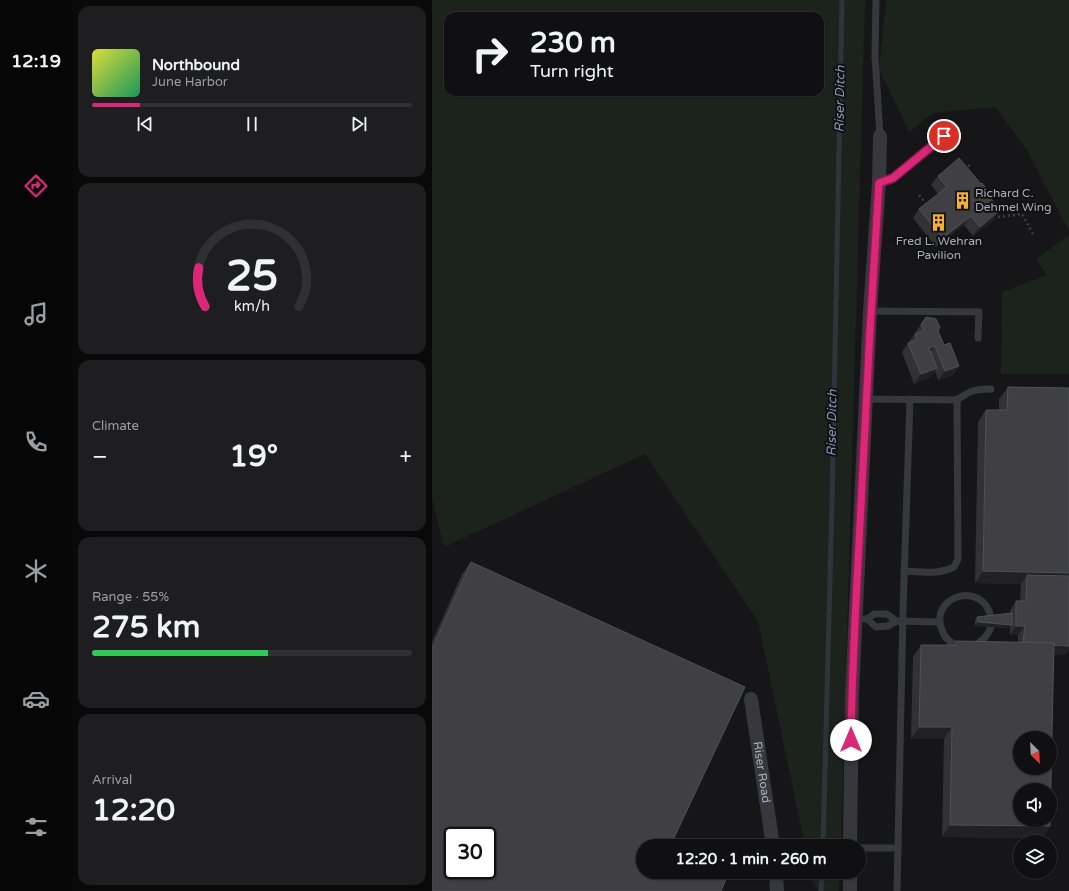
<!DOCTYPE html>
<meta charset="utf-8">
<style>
:root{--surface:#101012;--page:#1e1e20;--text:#f1f3f6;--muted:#9c9d9f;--line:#303032;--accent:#db2777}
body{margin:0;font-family:"Varela Round",sans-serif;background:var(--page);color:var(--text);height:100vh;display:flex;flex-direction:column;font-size:15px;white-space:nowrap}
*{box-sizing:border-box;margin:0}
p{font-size:13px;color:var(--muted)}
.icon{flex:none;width:22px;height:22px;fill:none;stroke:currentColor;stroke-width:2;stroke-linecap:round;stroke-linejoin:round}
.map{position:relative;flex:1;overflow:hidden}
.panel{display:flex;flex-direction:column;gap:6px;padding:6px;background:#09090a;width:360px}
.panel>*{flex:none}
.guide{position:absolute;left:12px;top:12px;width:380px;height:84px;border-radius:12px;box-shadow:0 1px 3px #0004,0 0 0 1px var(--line);background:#101012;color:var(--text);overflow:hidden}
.needle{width:26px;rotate:156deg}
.controls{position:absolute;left:581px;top:731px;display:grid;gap:8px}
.controls a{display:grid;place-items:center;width:44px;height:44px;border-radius:50%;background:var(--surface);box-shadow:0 1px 3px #0004,0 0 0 1px var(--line);font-size:20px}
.speed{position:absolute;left:12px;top:827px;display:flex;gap:8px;font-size:20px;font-weight:700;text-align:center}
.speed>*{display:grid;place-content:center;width:52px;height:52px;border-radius:50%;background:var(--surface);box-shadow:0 1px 3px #0004,0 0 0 1px var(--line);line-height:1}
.speed .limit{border:2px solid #111;border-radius:6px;background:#fff;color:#111}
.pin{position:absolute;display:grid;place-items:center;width:34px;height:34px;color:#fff;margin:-17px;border:2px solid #fff;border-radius:50%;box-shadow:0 1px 4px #0007}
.me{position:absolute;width:44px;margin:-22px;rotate:0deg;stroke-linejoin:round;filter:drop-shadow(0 0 3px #0008)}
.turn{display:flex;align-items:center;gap:14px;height:84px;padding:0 20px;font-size:18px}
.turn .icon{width:52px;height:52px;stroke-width:2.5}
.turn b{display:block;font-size:28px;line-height:34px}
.big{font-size:30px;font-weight:800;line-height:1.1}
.panel .tile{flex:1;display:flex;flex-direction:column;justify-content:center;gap:6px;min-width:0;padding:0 14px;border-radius:12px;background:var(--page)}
.panel .dial{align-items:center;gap:0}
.dial svg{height:104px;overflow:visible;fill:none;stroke:var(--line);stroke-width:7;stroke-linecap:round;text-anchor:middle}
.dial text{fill:var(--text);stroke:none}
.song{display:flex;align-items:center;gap:12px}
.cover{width:48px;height:48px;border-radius:6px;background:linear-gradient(135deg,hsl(60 70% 55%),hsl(150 70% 35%))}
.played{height:4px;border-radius:2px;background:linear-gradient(90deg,var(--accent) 15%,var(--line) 15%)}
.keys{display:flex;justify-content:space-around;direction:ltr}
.heat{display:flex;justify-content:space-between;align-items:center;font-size:22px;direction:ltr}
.charge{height:6px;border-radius:3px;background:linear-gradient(90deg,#34c759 55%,var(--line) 0)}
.trip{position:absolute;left:204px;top:839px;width:230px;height:40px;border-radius:20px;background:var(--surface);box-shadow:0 1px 3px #0004,0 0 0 1px var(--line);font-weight:800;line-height:40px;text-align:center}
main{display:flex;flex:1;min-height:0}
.menu{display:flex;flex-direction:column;width:72px;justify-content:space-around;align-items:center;background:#060607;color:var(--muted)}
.menu .icon{width:28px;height:28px}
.menu .active{color:var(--accent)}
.menu b{font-size:18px;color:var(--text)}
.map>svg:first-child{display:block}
</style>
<main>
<nav class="menu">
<b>12:19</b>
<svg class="icon active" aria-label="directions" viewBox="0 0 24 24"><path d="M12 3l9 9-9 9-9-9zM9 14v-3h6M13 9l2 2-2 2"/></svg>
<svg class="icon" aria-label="music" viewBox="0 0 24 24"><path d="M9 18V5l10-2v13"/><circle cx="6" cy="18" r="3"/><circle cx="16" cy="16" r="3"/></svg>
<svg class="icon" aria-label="phone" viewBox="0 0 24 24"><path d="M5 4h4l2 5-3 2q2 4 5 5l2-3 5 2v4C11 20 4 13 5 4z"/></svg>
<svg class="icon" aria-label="climate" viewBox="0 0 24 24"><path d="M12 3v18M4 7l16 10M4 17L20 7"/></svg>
<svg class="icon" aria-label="car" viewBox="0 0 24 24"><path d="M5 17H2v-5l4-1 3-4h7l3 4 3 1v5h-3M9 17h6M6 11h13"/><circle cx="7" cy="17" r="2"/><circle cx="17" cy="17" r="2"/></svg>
<svg class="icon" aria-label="filters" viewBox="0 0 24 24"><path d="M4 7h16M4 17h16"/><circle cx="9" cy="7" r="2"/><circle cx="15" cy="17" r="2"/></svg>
</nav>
<section class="panel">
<div class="tile">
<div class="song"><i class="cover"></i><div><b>Northbound</b><p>June Harbor</p></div></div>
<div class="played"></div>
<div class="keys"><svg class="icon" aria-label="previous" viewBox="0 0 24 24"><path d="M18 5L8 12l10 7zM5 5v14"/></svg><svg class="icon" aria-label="pause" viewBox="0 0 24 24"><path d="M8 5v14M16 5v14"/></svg><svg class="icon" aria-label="next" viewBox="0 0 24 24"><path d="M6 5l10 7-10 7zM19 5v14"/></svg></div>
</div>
<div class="tile dial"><svg viewBox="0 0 100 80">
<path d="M14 69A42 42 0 1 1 86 69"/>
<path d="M14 69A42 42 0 0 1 9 39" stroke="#db2777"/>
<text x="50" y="56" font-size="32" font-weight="700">25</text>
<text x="50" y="72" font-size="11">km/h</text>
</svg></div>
<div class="tile"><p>Climate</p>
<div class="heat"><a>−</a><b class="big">19°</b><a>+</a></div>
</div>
<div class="tile"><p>Range · 55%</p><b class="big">275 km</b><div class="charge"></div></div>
<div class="tile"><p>Arrival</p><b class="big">12:20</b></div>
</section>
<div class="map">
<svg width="637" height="891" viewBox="0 0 637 891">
<rect width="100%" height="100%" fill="#161618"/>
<!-- green -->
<g fill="#1c231d" fill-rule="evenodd">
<path d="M0,0H433L409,846H373L326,621L213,454L12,547L0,498ZM16,16H388V92H16Z"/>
<path d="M454,0H637V231L595,150L563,107L501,113L477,132L447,69Z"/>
<path d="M637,235V374H569L570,292L615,275L604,259Z"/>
<path d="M378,872H408L407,891H387L380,881Z"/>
</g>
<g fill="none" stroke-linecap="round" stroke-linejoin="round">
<!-- stream -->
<g stroke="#2c353c" stroke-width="5">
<path d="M391,846L400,502L410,0"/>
<path d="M389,891L390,872"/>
</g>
<!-- path -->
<g stroke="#3d3f44" stroke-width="2.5" stroke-dasharray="2 3" stroke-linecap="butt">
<path d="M532,169L538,165"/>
<path d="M487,195L496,206"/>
<path d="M563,213L566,217L590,214L602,236"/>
</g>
<!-- lane -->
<g stroke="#37383d" stroke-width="7">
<path d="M444,0L443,56L448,136"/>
<path d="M447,183L461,178L512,136"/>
<path d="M438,311L547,312L546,338"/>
<path d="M434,399L524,400C529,398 533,394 538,392C544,389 552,389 559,389"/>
<path d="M472,571C489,572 506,575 522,567L526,559L525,399"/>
<path d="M432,619H435L442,614H455L464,621"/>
<path d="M435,619L444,627L456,626L464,621L508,622"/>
<path d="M543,645C551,641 556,635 559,627"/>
<path d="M531,647C521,645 513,640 510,630C496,596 552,579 559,618"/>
<path d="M427,848H466"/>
<path d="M465,891L471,611L478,399"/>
</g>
<!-- street -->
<g stroke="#37383d" stroke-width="14">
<path id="s1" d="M319,699L341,846"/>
<path d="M418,846L420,695L438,311L447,183L448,136"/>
<path d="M344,872L345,891"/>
<path d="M418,891V872"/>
</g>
</g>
<!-- wall -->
<g fill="#323236">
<path d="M506,176L549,184L558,194L557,196L562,220L541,236L532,225L504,247L481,218L487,209L506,194L499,185Z"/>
<path d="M494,317L506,331L512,345L527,366L521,375L506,380L503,371L499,377L482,384L470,352Z"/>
<path d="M576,387L637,388V649L633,655H621L618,826L610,838L510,837L512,739H479L481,657L489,645H521L524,641L586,642V635H578V627L577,628L543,626V620L545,617L578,613V611L584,601H588L589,584L543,583L546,422L554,410H567V399Z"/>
<path d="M39,562L241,840L0,891V642L30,574Z"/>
</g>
<!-- shaded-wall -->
<g fill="#212124">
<path d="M568,210L562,220L541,236L548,227Z"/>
<path d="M539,216L532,225L504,247L511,238Z"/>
<path d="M503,346L496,355L497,348Z"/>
<path d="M527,366L521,375L506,380L513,371Z"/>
<path d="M505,368L499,377L482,384L489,374Z"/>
<path d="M551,571L637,573V585L595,575L589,584L543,583Z"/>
<path d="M546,622L580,625L577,628L543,626Z"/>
<path d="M584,626H593L586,635H578Z"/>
<path d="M591,644L637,646V649L633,655L585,654Z"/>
<path d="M487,727H520L512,739H479Z"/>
<path d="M518,825L618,826L610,838L510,837Z"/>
</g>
<!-- building -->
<g fill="#3f3f44" stroke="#4f5156" fill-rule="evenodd">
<path d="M527,158L549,184L550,183L558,194L556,195L568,210L548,227L539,216L511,238L487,209L515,187L506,176Z"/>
<path d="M494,317L504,319L508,327L506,331L512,345L518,343L527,366L513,371L503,346L497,348L505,368L489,374L476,343L485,340L483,334L492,330L489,325Z"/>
<path d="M576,387L637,388V573L551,571L554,410H575Z"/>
<path d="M39,562L313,687L241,840L257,846H211V872H297L289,891H0V649ZM21,836H55V870H21Z"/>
<path d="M595,575L637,576V646L621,645L622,643L591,642L593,626H584V601H594Z"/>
<path d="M580,613V625L546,622L545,617Z"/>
<path d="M524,641L622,643L618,826L518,825L520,727H487L489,645H524ZM588,738H618V768H588ZM588,790H618V820H588Z"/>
</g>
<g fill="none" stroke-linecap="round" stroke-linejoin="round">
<defs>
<path id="route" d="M419,740C420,662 425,583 429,505C434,398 440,290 447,183L461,178L512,136"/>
</defs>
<!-- route casing -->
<use href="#route" stroke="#8e194d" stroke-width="10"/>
<!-- route -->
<use href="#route" stroke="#db2777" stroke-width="7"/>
</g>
<!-- icons -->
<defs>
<symbol id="building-bare" viewBox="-9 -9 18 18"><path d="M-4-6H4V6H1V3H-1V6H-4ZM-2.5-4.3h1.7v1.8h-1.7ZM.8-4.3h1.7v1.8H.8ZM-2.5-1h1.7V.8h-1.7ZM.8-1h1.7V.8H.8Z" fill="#f2b134" stroke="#111113" stroke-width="2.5" paint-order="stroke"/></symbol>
</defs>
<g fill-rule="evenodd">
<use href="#building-bare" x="518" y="188" width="25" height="25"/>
<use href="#building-bare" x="494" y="210" width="25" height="25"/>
</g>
<g text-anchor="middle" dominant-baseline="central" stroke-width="4" stroke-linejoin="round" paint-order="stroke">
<!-- poi labels -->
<g font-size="12" fill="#a8adb8" stroke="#111113" text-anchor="start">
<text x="543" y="193">Richard C.<tspan x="543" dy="14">Dehmel Wing</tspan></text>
<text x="507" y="241" text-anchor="middle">Fred L. Wehran<tspan x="507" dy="14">Pavilion</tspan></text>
</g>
<!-- street labels -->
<g font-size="12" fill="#a8adb8" stroke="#111113">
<text stroke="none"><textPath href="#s1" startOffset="74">Riser Road</textPath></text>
</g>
<!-- water labels -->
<g font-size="13" font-style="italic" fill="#7f9bb3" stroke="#111113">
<text transform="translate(408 99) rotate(-89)">Riser Ditch</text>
<text transform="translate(400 423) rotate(-89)">Riser Ditch</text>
</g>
</g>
</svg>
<div class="controls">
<a><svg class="needle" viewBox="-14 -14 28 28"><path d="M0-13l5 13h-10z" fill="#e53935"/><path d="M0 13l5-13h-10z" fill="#9c9d9f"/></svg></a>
<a><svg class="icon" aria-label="sound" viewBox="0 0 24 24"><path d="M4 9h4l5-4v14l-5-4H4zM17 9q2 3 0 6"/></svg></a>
<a><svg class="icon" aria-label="layers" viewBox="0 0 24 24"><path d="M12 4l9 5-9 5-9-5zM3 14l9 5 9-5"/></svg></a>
</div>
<div class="speed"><div class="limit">30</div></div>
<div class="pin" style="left:512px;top:136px;background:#d93025"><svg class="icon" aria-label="arrive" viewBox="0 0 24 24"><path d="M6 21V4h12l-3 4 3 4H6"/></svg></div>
<svg class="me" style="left:419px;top:740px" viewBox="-20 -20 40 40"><circle r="19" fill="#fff"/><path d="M0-13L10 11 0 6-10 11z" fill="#db2777"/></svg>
<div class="trip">12:20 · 1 min · 260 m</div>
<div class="guide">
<div class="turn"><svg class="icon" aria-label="right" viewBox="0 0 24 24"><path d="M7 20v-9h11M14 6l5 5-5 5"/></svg><div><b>230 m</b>Turn right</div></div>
</div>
</div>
</main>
